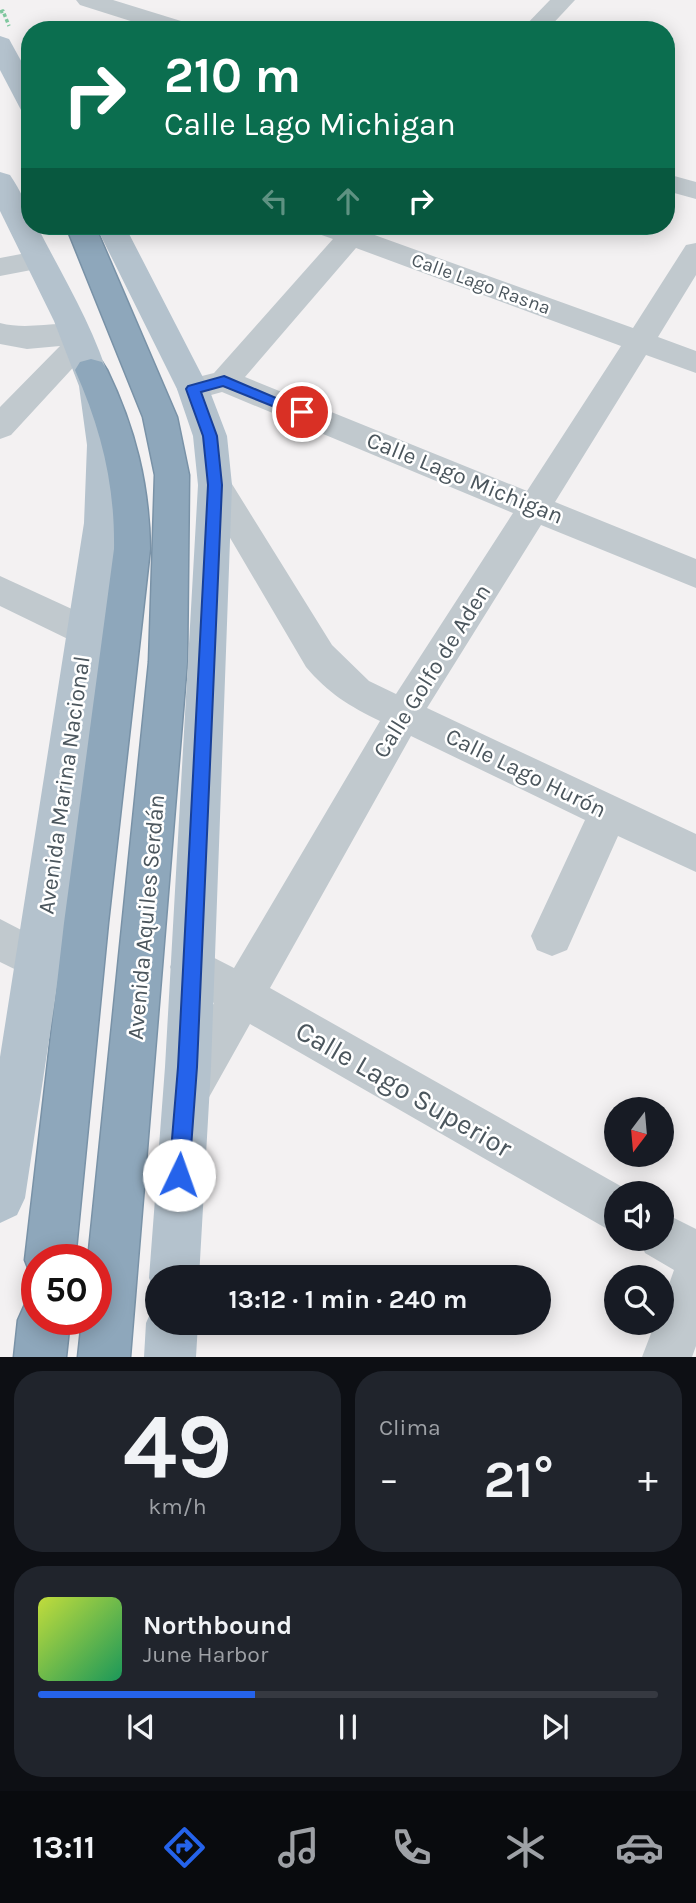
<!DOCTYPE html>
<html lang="es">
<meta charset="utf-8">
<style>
:root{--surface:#171b24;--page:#20242c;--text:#f1f3f6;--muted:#9ea1a6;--line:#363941;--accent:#2563eb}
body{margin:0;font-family:Karla,sans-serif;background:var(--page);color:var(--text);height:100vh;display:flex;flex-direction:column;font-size:26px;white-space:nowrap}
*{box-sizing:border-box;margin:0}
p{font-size:23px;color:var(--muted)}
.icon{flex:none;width:38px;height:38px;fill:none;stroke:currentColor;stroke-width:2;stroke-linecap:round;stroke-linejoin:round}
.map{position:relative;height:1357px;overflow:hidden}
.sheet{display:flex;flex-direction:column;gap:14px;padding:14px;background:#0d0f14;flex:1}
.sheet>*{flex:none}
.guide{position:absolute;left:21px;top:21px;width:654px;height:214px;border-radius:28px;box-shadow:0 4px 18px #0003;background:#0b6e4f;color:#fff;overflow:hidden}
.needle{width:46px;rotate:196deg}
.tools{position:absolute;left:604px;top:1097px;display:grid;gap:14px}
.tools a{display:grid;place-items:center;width:70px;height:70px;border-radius:50%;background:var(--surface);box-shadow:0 4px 18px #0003;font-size:35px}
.speed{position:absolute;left:21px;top:1244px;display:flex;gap:14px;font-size:35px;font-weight:700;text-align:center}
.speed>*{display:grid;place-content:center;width:91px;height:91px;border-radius:50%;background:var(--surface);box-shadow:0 4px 18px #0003;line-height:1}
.speed .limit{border:10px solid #d22;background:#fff;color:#111}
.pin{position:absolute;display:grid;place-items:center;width:60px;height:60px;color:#fff;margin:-30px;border:4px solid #fff;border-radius:50%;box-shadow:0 2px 7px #0007}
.me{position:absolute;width:77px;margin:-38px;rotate:3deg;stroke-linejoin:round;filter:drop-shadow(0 0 5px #0008)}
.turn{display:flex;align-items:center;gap:24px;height:147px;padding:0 28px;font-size:32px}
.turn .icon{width:91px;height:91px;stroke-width:2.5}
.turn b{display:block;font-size:49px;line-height:60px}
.lanes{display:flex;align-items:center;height:66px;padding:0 28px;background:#0003;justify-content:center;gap:35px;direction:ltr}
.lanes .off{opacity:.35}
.big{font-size:52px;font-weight:700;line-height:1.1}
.sheet .widget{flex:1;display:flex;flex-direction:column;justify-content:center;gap:10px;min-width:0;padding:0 24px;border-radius:28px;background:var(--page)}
.sheet .dial{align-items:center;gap:0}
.dial b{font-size:91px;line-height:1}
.song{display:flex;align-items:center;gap:21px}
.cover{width:84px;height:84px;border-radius:10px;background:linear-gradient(135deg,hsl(70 70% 55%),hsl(150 70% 35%))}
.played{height:7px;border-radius:4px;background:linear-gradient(90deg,var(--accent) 35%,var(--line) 35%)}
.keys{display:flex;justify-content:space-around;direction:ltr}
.heat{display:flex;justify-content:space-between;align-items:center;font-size:38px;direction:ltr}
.sheet .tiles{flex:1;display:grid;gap:14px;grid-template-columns:1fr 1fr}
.widget:last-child{grid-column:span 2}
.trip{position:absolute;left:145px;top:1265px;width:406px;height:70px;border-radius:35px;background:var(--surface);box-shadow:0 4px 18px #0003;font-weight:700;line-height:70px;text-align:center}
.tab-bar{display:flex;height:112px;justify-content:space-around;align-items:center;background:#090b0e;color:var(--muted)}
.tab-bar .icon{width:49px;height:49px}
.tab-bar .selected{color:var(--accent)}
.tab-bar b{font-size:32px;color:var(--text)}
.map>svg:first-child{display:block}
</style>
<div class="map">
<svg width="696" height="1357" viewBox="0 0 696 1357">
<rect width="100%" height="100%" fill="#f3f1f2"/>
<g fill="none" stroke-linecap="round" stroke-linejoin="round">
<defs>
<g id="highway">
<path d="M66,226H95L177,417L189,475L187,662L130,1357H78L82,1320H96V1260H88L149,662L155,475L143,417Z"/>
<path d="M91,359L102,362L107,370C135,428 149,484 150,549L108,923L75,1260H37V1280L32,1278L25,1260L64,923L114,549C115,484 101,429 75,370L80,362Z"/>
<path d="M37,1297V1320H70L66,1357H14L18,1320L26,1302Z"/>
</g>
</defs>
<!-- highway casing -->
<use href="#highway" stroke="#7992a7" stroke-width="3"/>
<!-- path -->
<path stroke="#7fc79e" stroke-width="3.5" stroke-dasharray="3.5 2.5" stroke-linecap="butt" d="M0,12L3,11L9,26"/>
<!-- minor -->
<g fill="#c1c9ce" fill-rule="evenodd">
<path d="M76,0H113L194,25L197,30H159L80,5Z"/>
<path d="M550,0H575L547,30H521Z"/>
<path d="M667,174L696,182V199L667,191Z"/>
<path d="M309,226H374L369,233L633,328L686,245L696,243V275L658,337L696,351V373L646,355L555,502L696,559V588L541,525L427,708L696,834V872L618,836L567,950L552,956L537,950L531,936L585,820L411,736L270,988L633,1193L616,1194V1234L250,1024L203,1108L187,1114L171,1108L165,1092L214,1003L176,981L170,967L176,953L191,946L234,968L380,721C349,706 328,693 306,667L199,485L203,476L215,473L227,476L332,645L369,681L396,694L513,513L222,392L193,400L182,397L177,389L182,381L214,373L333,239L313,232ZM356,248L621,346L527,491L245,377Z"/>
<path d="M37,251L47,253L51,260L47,267L0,276V258Z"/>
<path d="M0,323C31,331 58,319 84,327L88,334L86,338L93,346L11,435L0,439V407L60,346L27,349L0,344Z"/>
<path d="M0,576L98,621L103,631L98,641L85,646L72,641L0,606Z"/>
<path d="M0,919L54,947L60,961L54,975L39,981L0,962Z"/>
<path d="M662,1212L696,1229V1346L692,1357H642L655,1323H662V1304L674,1270L645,1253L639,1239H662Z"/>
</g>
<!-- major -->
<g fill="#b4c2cd" fill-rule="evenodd">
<path d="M0,36L9,39L30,77V112L21,110L0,70Z"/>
<path d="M0,172L10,175C20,190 30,208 30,226H37C63,277 95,329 111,385C124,429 122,477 120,523L61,961L25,1198L17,1215L0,1223V1057L84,523L87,445L79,386L54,321L0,211Z"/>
<path d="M96,226H125L209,389L227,436L232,485L211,1067L199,1278H158V1297L149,1278L165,1067L198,485L193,436L177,389Z"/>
<path d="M158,1303V1323H198L196,1357H144L146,1323L154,1305Z"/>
</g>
<!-- highway -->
<use href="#highway" fill="#8ea7bb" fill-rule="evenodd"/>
</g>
<!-- route -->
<path fill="#2563eb" stroke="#184099" stroke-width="2" d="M224,376L309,412L302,417L297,416L223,386L201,392L217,436L222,485L197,1067L189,1175L186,1182L179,1185L172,1182L169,1175L178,1067L208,485L203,436L186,389L188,386Z"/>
<g text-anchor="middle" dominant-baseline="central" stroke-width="5" stroke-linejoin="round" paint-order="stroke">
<!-- far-street labels -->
<g font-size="19" fill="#4b565d" stroke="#fff">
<text transform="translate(481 284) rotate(20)">Calle Lago Rasna</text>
</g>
<!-- street labels -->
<g font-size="23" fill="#4b565d" stroke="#fff">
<text transform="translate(465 478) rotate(22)">Calle Lago Michigan</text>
<text transform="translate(432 671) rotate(-58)">Calle Golfo de Aden</text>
<text transform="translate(526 773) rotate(26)">Calle Lago Hurón</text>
<text transform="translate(64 785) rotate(-82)">Avenida Marina Nacional</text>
<text transform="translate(146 917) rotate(-85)">Avenida Aquiles Serdán</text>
</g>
<!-- near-street labels -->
<g font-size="28" fill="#4b565d" stroke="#fff">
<text transform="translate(404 1089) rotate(30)">Calle Lago Superior</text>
</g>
</g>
</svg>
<div class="tools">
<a><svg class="needle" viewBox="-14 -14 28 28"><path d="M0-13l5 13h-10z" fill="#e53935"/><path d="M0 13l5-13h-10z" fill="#9ea1a6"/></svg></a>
<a><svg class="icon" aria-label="sound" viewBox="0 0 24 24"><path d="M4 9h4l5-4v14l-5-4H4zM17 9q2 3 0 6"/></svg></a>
<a><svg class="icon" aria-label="search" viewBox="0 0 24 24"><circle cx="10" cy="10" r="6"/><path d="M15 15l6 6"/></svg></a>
</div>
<div class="speed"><div class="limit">50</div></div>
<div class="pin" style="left:302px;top:412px;background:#d93025"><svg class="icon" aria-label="arrive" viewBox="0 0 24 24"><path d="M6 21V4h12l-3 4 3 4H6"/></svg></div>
<svg class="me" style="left:179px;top:1175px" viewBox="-20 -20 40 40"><circle r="19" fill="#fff"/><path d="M0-13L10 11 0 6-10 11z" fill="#2563eb"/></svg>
<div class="trip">13:12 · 1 min · 240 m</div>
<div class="guide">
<div class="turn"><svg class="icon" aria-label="right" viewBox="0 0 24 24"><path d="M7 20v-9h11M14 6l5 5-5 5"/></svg><div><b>210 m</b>Calle Lago Michigan</div></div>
<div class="lanes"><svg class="icon off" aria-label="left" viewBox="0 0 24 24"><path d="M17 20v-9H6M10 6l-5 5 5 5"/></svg><svg class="icon off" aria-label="ahead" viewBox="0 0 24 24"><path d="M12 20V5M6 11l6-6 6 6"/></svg><svg class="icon" aria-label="right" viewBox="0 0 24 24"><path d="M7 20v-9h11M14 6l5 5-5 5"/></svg></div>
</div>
</div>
<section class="sheet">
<div class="tiles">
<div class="widget dial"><b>49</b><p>km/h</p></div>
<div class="widget"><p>Clima</p>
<div class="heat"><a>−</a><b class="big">21°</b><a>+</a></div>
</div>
<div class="widget">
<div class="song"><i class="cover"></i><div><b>Northbound</b><p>June Harbor</p></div></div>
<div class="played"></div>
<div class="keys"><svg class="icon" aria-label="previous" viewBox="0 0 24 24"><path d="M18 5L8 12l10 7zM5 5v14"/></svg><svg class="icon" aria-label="pause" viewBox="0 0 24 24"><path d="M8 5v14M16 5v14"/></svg><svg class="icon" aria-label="next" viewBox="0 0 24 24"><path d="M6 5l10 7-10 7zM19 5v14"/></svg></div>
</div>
</div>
</section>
<nav class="tab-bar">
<b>13:11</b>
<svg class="icon selected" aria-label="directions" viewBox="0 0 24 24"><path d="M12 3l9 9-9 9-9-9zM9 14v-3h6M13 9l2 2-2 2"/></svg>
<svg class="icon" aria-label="music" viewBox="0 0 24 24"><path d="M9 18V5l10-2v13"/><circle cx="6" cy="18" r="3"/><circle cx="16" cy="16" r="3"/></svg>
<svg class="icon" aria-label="phone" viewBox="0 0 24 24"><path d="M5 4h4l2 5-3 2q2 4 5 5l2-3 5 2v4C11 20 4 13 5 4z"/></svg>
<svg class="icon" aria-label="climate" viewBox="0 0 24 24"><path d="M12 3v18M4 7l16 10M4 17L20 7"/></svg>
<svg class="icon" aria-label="car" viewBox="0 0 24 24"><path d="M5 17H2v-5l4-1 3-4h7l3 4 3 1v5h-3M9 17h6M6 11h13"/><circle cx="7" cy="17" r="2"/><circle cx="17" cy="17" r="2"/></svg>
</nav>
